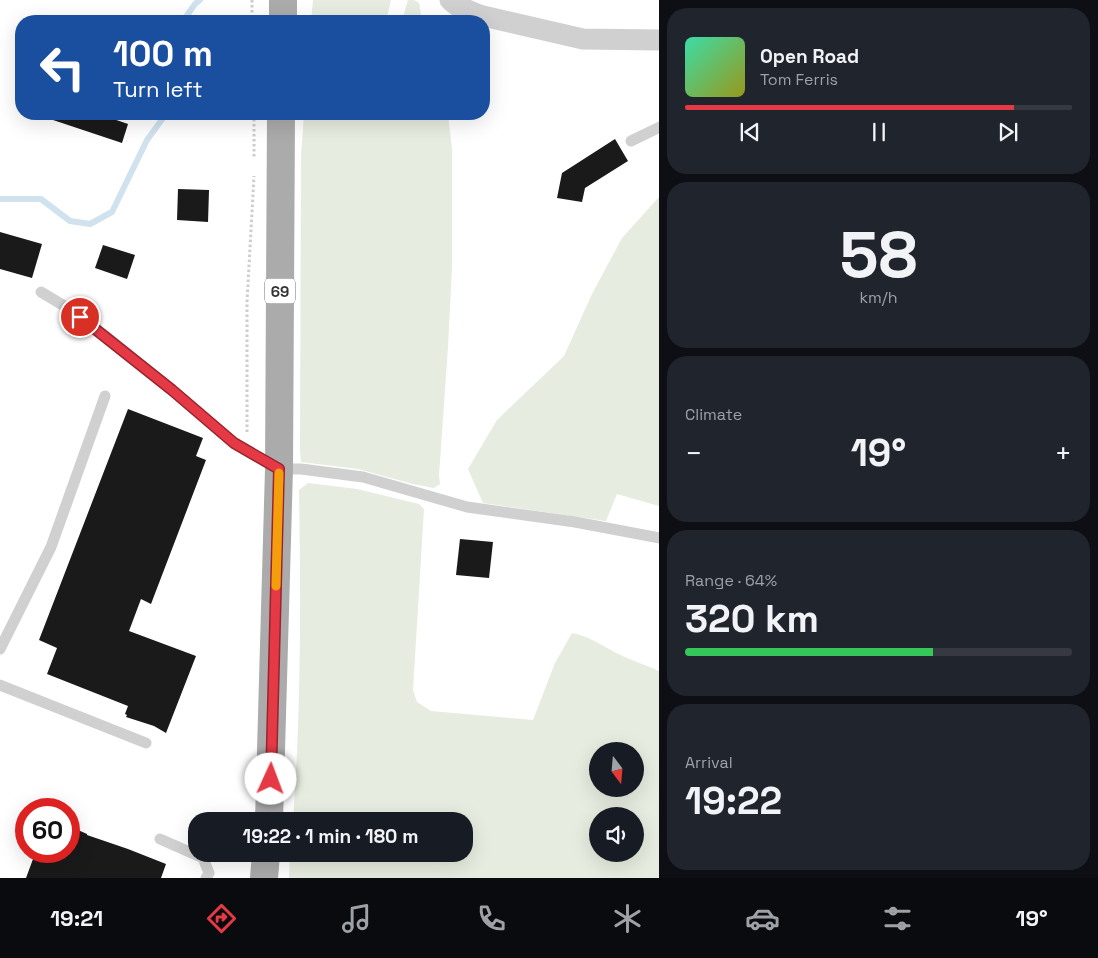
<!DOCTYPE html>
<meta charset="utf-8">
<style>
:root{--surface:#171b24;--page:#20242c;--text:#f1f3f6;--muted:#9ea1a6;--line:#363941;--accent:#e63946}
body{margin:0;font-family:"Space Grotesk",sans-serif;background:var(--page);color:var(--text);height:100vh;display:flex;flex-direction:column;font-size:19px;white-space:nowrap}
*{box-sizing:border-box;margin:0}
p{font-size:16px;color:var(--muted)}
.icon{flex:none;width:28px;height:28px;fill:none;stroke:currentColor;stroke-width:2;stroke-linecap:round;stroke-linejoin:round}
.map{position:relative;flex:1;overflow:hidden}
.sheet{display:flex;flex-direction:column;gap:8px;padding:8px;background:#0d0f14;width:439px}
.sheet>*{flex:none}
.banner{position:absolute;left:15px;top:15px;width:475px;height:105px;border-radius:20px;box-shadow:0 5px 20px #0002;background:#1a4fa0;color:#fff;overflow:hidden}
.needle{width:32px;rotate:164deg}
.tools{position:absolute;left:589px;top:742px;display:grid;gap:10px}
.tools a{display:grid;place-items:center;width:55px;height:55px;border-radius:50%;background:var(--surface);box-shadow:0 5px 20px #0002;font-size:25px}
.speed{position:absolute;left:15px;top:798px;display:flex;gap:10px;font-size:25px;font-weight:700;text-align:center}
.speed>*{display:grid;place-content:center;width:65px;height:65px;border-radius:50%;background:var(--surface);box-shadow:0 5px 20px #0002;line-height:1}
.speed .limit{border:8px solid #d22;background:#fff;color:#111}
.pin{position:absolute;display:grid;place-items:center;width:42px;height:42px;color:#fff;margin:-21px;border:2px solid #fff;border-radius:50%;box-shadow:0 1px 5px #0007}
.me{position:absolute;width:55px;margin:-28px;rotate:2deg;stroke-linejoin:round;filter:drop-shadow(0 0 4px #0008)}
.turn{display:flex;align-items:center;gap:18px;height:105px;padding:0 15px;font-size:22px}
.turn .icon{width:65px;height:65px;stroke-width:2.5}
.turn b{display:block;font-size:35px;line-height:42px}
.big{font-size:38px;font-weight:800;line-height:1.1}
.sheet .widget{flex:1;display:flex;flex-direction:column;justify-content:center;gap:8px;min-width:0;padding:0 18px;border-radius:20px;background:var(--page)}
.sheet .dial{align-items:center;gap:0}
.dial b{font-size:65px;line-height:1}
.song{display:flex;align-items:center;gap:15px}
.cover{width:60px;height:60px;border-radius:8px;background:linear-gradient(135deg,hsl(160 70% 55%),hsl(60 70% 35%))}
.played{height:5px;border-radius:2px;background:linear-gradient(90deg,var(--accent) 85%,var(--line) 85%)}
.keys{display:flex;justify-content:space-around;direction:ltr}
.heat{display:flex;justify-content:space-between;align-items:center;font-size:28px;direction:ltr}
.charge{height:8px;border-radius:4px;background:linear-gradient(90deg,#34c759 64%,var(--line) 0)}
.trip{position:absolute;left:188px;top:812px;width:285px;height:50px;border-radius:20px;background:var(--surface);box-shadow:0 5px 20px #0002;font-weight:800;line-height:50px;text-align:center}
.tab-bar{display:flex;height:80px;justify-content:space-around;align-items:center;background:#090b0e;color:var(--muted)}
.tab-bar .icon{width:35px;height:35px}
.tab-bar .selected{color:var(--accent)}
.tab-bar b{font-size:22px;color:var(--text)}
main{display:flex;flex:1;min-height:0}
.map>svg:first-child{display:block}
</style>
<main>
<div class="map">
<svg width="660" height="878" viewBox="0 0 660 878">
<rect width="100%" height="100%" fill="#fff"/>
<!-- green -->
<g fill="#e6ecdf" fill-rule="evenodd">
<path d="M313,0H391L386,21H311Z"/>
<path d="M408,0H414L419,3L422,21H402Z"/>
<path d="M304,114H448L452,149V268L448,347L439,475L440,484L434,488L413,484L358,469L301,462L300,450L301,156Z"/>
<path d="M659,197V506L617,494L606,521L483,503L468,469L497,420L564,356L592,294L622,238Z"/>
<path d="M308,483L357,489L419,504L424,509L413,690L417,702L431,711L533,720L555,663L572,633C587,636 598,643 611,650C626,659 644,664 659,671V878H289L290,854H464V821H293C301,711 301,600 299,490ZM635,751V789H598V751ZM635,816V854H598V816Z"/>
</g>
<g fill="none" stroke-linecap="round" stroke-linejoin="round">
<!-- stream -->
<g stroke="#cfe2ee" stroke-width="6">
<path d="M183,21L195,4L200,0"/>
<path d="M0,199H41L70,221L90,224L112,212L147,140L166,114"/>
</g>
</g>
<!-- building -->
<g fill="#1a1a1a">
<path d="M44,114H99L128,124L122,143L44,117Z"/>
<path d="M615,139L628,161L585,188L582,202L557,198L562,173Z"/>
<path d="M178,189L209,190L208,222L177,220Z"/>
<path d="M0,232L42,244L32,278L0,269Z"/>
<path d="M103,245L135,255L127,279L95,268Z"/>
<path d="M128,409L203,438L196,456L206,460L151,604L141,599L129,631L196,656L166,733L154,726L126,717L127,715L125,714L128,706L47,674L57,648L39,640Z"/>
<path d="M460,539L493,542L489,578L456,575Z"/>
<path d="M69,826L87,834V835L128,849L166,864L161,878H26L36,851H69Z"/>
</g>
<g fill="none" stroke-linecap="round" stroke-linejoin="round">
<!-- path -->
<g stroke="#cdcdcd" stroke-width="3" stroke-dasharray="2.5 2.5" stroke-linecap="butt">
<path d="M252,0V21"/>
<path d="M254,114V158"/>
<path d="M247,432V302L254,176"/>
</g>
<!-- service -->
<g stroke="#d0d0d0" stroke-width="11">
<path d="M631,141L660,127"/>
<path d="M41,292L66,307L107,337L172,390L234,443L279,469H301L363,477L467,507L575,522L660,538"/>
<path d="M0,649L51,547L105,396"/>
<path d="M0,685L146,743"/>
<path d="M160,839L203,858L209,873L206,878"/>
</g>
<!-- minor -->
<path stroke="#d0d0d0" stroke-width="21" d="M450,0L456,5L479,15L583,39L660,40"/>
<!-- primary -->
<g stroke="#ababab" stroke-width="28">
<path d="M283,21V0"/>
<path d="M269,821L279,469L281,114"/>
<path d="M264,878L266,854"/>
</g>
</g>
<g fill="none" stroke-linecap="round" stroke-linejoin="round">
<defs>
<path id="route" d="M80,317L172,390L234,443L279,469L271,779"/>
</defs>
<!-- route casing -->
<use href="#route" stroke="#96252e" stroke-width="12"/>
<!-- route -->
<use href="#route" stroke="#e63946" stroke-width="9"/>
<!-- slow -->
<path stroke="#f59e0b" stroke-width="9" d="M276,586L279,473"/>
</g>
<g text-anchor="middle" dominant-baseline="central" stroke-width="5" stroke-linejoin="round" paint-order="stroke">
<!-- shield labels -->
<rect fill="#fff" stroke="#707070" stroke-width="1" x="265" y="278.5" width="30" height="25" rx="4"/>
<g font-size="15" font-weight="bold" fill="#333">
<text x="280" y="291">69</text>
</g>
</g>
</svg>
<div class="tools">
<a><svg class="needle" viewBox="-14 -14 28 28"><path d="M0-13l5 13h-10z" fill="#e53935"/><path d="M0 13l5-13h-10z" fill="#9ea1a6"/></svg></a>
<a><svg class="icon" aria-label="sound" viewBox="0 0 24 24"><path d="M4 9h4l5-4v14l-5-4H4zM17 9q2 3 0 6"/></svg></a>
</div>
<div class="speed"><div class="limit">60</div></div>
<div class="pin" style="left:80px;top:317px;background:#d93025"><svg class="icon" aria-label="arrive" viewBox="0 0 24 24"><path d="M6 21V4h12l-3 4 3 4H6"/></svg></div>
<svg class="me" style="left:271px;top:779px" viewBox="-20 -20 40 40"><circle r="19" fill="#fff"/><path d="M0-13L10 11 0 6-10 11z" fill="#e63946"/></svg>
<div class="trip">19:22 · 1 min · 180 m</div>
<div class="banner">
<div class="turn"><svg class="icon" aria-label="left" viewBox="0 0 24 24"><path d="M17 20v-9H6M10 6l-5 5 5 5"/></svg><div><b>100 m</b>Turn left</div></div>
</div>
</div>
<section class="sheet">
<div class="widget">
<div class="song"><i class="cover"></i><div><b>Open Road</b><p>Tom Ferris</p></div></div>
<div class="played"></div>
<div class="keys"><svg class="icon" aria-label="previous" viewBox="0 0 24 24"><path d="M18 5L8 12l10 7zM5 5v14"/></svg><svg class="icon" aria-label="pause" viewBox="0 0 24 24"><path d="M8 5v14M16 5v14"/></svg><svg class="icon" aria-label="next" viewBox="0 0 24 24"><path d="M6 5l10 7-10 7zM19 5v14"/></svg></div>
</div>
<div class="widget dial"><b>58</b><p>km/h</p></div>
<div class="widget"><p>Climate</p>
<div class="heat"><a>−</a><b class="big">19°</b><a>+</a></div>
</div>
<div class="widget"><p>Range · 64%</p><b class="big">320 km</b><div class="charge"></div></div>
<div class="widget"><p>Arrival</p><b class="big">19:22</b></div>
</section>
</main>
<nav class="tab-bar">
<b>19:21</b>
<svg class="icon selected" aria-label="directions" viewBox="0 0 24 24"><path d="M12 3l9 9-9 9-9-9zM9 14v-3h6M13 9l2 2-2 2"/></svg>
<svg class="icon" aria-label="music" viewBox="0 0 24 24"><path d="M9 18V5l10-2v13"/><circle cx="6" cy="18" r="3"/><circle cx="16" cy="16" r="3"/></svg>
<svg class="icon" aria-label="phone" viewBox="0 0 24 24"><path d="M5 4h4l2 5-3 2q2 4 5 5l2-3 5 2v4C11 20 4 13 5 4z"/></svg>
<svg class="icon" aria-label="climate" viewBox="0 0 24 24"><path d="M12 3v18M4 7l16 10M4 17L20 7"/></svg>
<svg class="icon" aria-label="car" viewBox="0 0 24 24"><path d="M5 17H2v-5l4-1 3-4h7l3 4 3 1v5h-3M9 17h6M6 11h13"/><circle cx="7" cy="17" r="2"/><circle cx="17" cy="17" r="2"/></svg>
<svg class="icon" aria-label="filters" viewBox="0 0 24 24"><path d="M4 7h16M4 17h16"/><circle cx="9" cy="7" r="2"/><circle cx="15" cy="17" r="2"/></svg>
<b>19°</b>
</nav>
